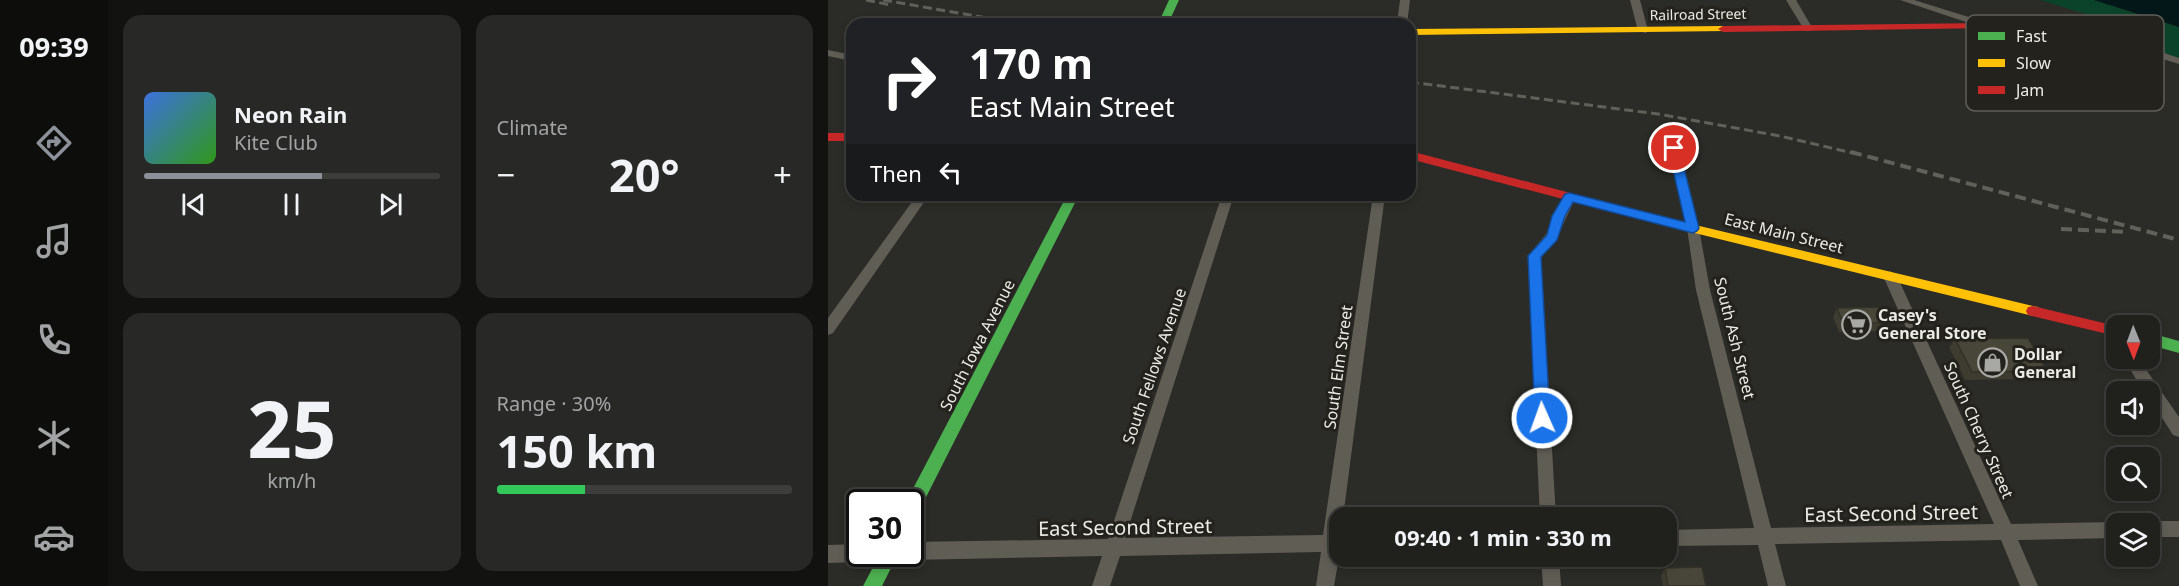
<!DOCTYPE html>
<meta charset="utf-8">
<style>
:root{--surface:#20201d;--page:#282826;--text:#f1f3f6;--muted:#a2a3a4;--line:#3d3e3b;--accent:#8c9099}
body{margin:0;font-family:"Noto Sans",sans-serif;background:var(--page);color:var(--text);height:100vh;display:flex;flex-direction:column;font-size:22px;white-space:nowrap}
*{box-sizing:border-box;margin:0}
p{font-size:20px;color:var(--muted)}
.icon{flex:none;width:33px;height:33px;fill:none;stroke:currentColor;stroke-width:2;stroke-linecap:round;stroke-linejoin:round}
.map{position:relative;flex:1;overflow:hidden}
.sheet{display:flex;flex-direction:column;gap:15px;padding:15px;background:#121210;width:720px}
.sheet>*{flex:none}
.banner{position:absolute;left:18px;top:18px;width:570px;height:183px;border-radius:18px;box-shadow:0 3px 9px #0003,0 0 0 2px var(--line);background:#202124;color:#fff;overflow:hidden}
.needle{width:39px;rotate:179deg}
.fabs{position:absolute;left:1278px;top:315px;display:grid;gap:12px}
.fabs a{display:grid;place-items:center;width:54px;height:54px;border-radius:12px;background:var(--surface);box-shadow:0 3px 9px #0003,0 0 0 2px var(--line);font-size:30px}
.speed{position:absolute;left:18px;top:489px;display:flex;gap:12px;font-size:30px;font-weight:700;text-align:center}
.speed>*{display:grid;place-content:center;width:78px;height:78px;border-radius:50%;background:var(--surface);box-shadow:0 3px 9px #0003,0 0 0 2px var(--line);line-height:1}
.speed .limit{border:3px solid #111;border-radius:9px;background:#fff;color:#111}
.pin{position:absolute;display:grid;place-items:center;width:51px;height:51px;color:#fff;margin:-26px;border:3px solid #fff;border-radius:50%;box-shadow:0 2px 6px #0007}
.me{position:absolute;width:66px;margin:-33px;rotate:358deg;stroke-linejoin:round;filter:drop-shadow(0 0 4px #0008)}
.turn{display:flex;align-items:center;gap:21px;height:126px;padding:0 24px;font-size:27px}
.turn .icon{width:78px;height:78px;stroke-width:2.5}
.turn b{display:block;font-size:42px;line-height:51px}
.then{display:flex;align-items:center;height:57px;padding:0 24px;background:#0003;gap:12px;font-size:22px}
.big{font-size:45px;font-weight:700;line-height:1.1}
.sheet .card{flex:1;display:flex;flex-direction:column;justify-content:center;gap:9px;min-width:0;padding:0 21px;border-radius:18px;background:var(--page)}
.sheet .dial{align-items:center;gap:0}
.dial b{font-size:78px;line-height:1}
.song{display:flex;align-items:center;gap:18px}
.cover{width:72px;height:72px;border-radius:9px;background:linear-gradient(135deg,hsl(220 70% 55%),hsl(110 70% 35%))}
.played{height:6px;border-radius:3px;background:linear-gradient(90deg,var(--accent) 60%,var(--line) 60%)}
.keys{display:flex;justify-content:space-around;direction:ltr}
.heat{display:flex;justify-content:space-between;align-items:center;font-size:33px;direction:ltr}
.charge{height:9px;border-radius:4px;background:linear-gradient(90deg,#34c759 30%,var(--line) 0)}
.sheet .tiles{flex:1;display:grid;gap:15px;grid-template-columns:repeat(2,1fr)}
.trip{position:absolute;left:501px;top:507px;width:348px;height:60px;border-radius:18px;background:var(--surface);box-shadow:0 3px 9px #0003,0 0 0 2px var(--line);font-weight:700;line-height:60px;text-align:center}
main{display:flex;flex:1;min-height:0}
.dock{display:flex;flex-direction:column;width:108px;justify-content:space-around;align-items:center;background:#0d0d0c;color:var(--muted)}
.dock .icon{width:42px;height:42px}
.dock .active{color:var(--accent)}
.dock b{font-size:27px;color:var(--text)}
.map>svg:first-child{display:block}
</style>
<main>
<nav class="dock">
<b>09:39</b>
<svg class="icon active" aria-label="directions" viewBox="0 0 24 24"><path d="M12 3l9 9-9 9-9-9zM9 14v-3h6M13 9l2 2-2 2"/></svg>
<svg class="icon" aria-label="music" viewBox="0 0 24 24"><path d="M9 18V5l10-2v13"/><circle cx="6" cy="18" r="3"/><circle cx="16" cy="16" r="3"/></svg>
<svg class="icon" aria-label="phone" viewBox="0 0 24 24"><path d="M5 4h4l2 5-3 2q2 4 5 5l2-3 5 2v4C11 20 4 13 5 4z"/></svg>
<svg class="icon" aria-label="climate" viewBox="0 0 24 24"><path d="M12 3v18M4 7l16 10M4 17L20 7"/></svg>
<svg class="icon" aria-label="car" viewBox="0 0 24 24"><path d="M5 17H2v-5l4-1 3-4h7l3 4 3 1v5h-3M9 17h6M6 11h13"/><circle cx="7" cy="17" r="2"/><circle cx="17" cy="17" r="2"/></svg>
</nav>
<section class="sheet">
<div class="tiles">
<div class="card">
<div class="song"><i class="cover"></i><div><b>Neon Rain</b><p>Kite Club</p></div></div>
<div class="played"></div>
<div class="keys"><svg class="icon" aria-label="previous" viewBox="0 0 24 24"><path d="M18 5L8 12l10 7zM5 5v14"/></svg><svg class="icon" aria-label="pause" viewBox="0 0 24 24"><path d="M8 5v14M16 5v14"/></svg><svg class="icon" aria-label="next" viewBox="0 0 24 24"><path d="M6 5l10 7-10 7zM19 5v14"/></svg></div>
</div>
<div class="card"><p>Climate</p>
<div class="heat"><a>−</a><b class="big">20°</b><a>+</a></div>
</div>
<div class="card dial"><b>25</b><p>km/h</p></div>
<div class="card"><p>Range · 30%</p><b class="big">150 km</b><div class="charge"></div></div>
</div>
</section>
<div class="map">
<svg width="1351" height="586" viewBox="0 0 1351 586">
<rect width="100%" height="100%" fill="#2b2b27"/>
<!-- green -->
<path fill="#0b432a" d="M1212,0H1266L1351,27V61L1285,41L1264,16Z"/>
<!-- water -->
<path fill="#041718" d="M1266,0H1351V27Z"/>
<g fill="none" stroke-linecap="round" stroke-linejoin="round">
<!-- street -->
<g fill="#605d55" fill-rule="evenodd">
<path d="M572,0H582L579,24H569Z"/>
<path d="M802,0H812L820,31L818,33L810,31Z"/>
<path d="M958,0H968L985,29L983,31H977Z"/>
<path d="M1072,0H1086L1160,23L1285,38L1307,43L1351,58V64L1285,44L1159,29Z"/>
<path d="M0,50L24,55V61L0,56Z"/>
<path d="M24,90V98H17V94Z"/>
<path d="M846,144L852,148L871,228L882,290L943,528L1166,524L1055,276L1062,271L1069,276L1183,524L1288,522L1292,524H1288V538L1190,540L1210,586H1192L1173,540L947,544L958,586H940L930,545L838,546V530L926,528L868,290L859,228L840,148Z"/>
<path d="M742,193L748,197L728,239L713,258L728,518H712L700,256L718,234L736,197Z"/>
<path d="M89,195H101L5,333L0,335V318Z"/>
<path d="M394,195H406L297,538L495,535L545,195H557L515,518H512V551L506,586H488L493,552L292,556L282,586H264L274,556L82,560L76,557L74,554H82V542L280,539Z"/>
<path d="M1295,358H1310L1351,417V437L1345,435L1322,399V392H1316Z"/>
<path d="M1322,521H1351V537H1322V524H1316Z"/>
<path d="M32,544V554H40L38,559L32,562L0,563V545Z"/>
<path d="M713,556H731L733,586H715Z"/>
</g>
<!-- fast -->
<g fill="#4caf50" fill-rule="evenodd">
<path d="M341,0H351L340,24H330Z"/>
<path d="M239,195H251L88,517L82,519V502H78Z"/>
<path d="M1322,333L1351,341V353L1322,345Z"/>
<path d="M52,554H70L54,586H35Z"/>
</g>
<!-- slow -->
<g fill="#ffc107" fill-rule="evenodd">
<path d="M895,26L898,27V31L582,35V29Z"/>
<path d="M834,217L1205,306L1210,307L1212,311L1210,315L1205,316L830,224L828,221L830,218Z"/>
</g>
<!-- jam -->
<g fill="#c62828" fill-rule="evenodd">
<path d="M1159,23L1164,26L1162,28L895,32L890,29L895,26Z"/>
<rect x="0" y="133" width="24" height="8"/>
<path d="M582,151L834,217L840,221L834,225L582,159Z"/>
<path d="M1205,306L1288,326V336L1200,315L1198,311L1200,307Z"/>
</g>
<!-- rail-far1 -->
<g stroke="#61615b" stroke-width="3" stroke-dasharray="9 4.5" stroke-linecap="butt">
<path d="M38,0L63,5"/>
<path d="M55,0L194,24"/>
<path d="M582,82L830,114L952,136L1029,154"/>
</g>
<!-- rail -->
<g stroke="#61615b" stroke-width="4" stroke-dasharray="11 6" stroke-linecap="butt">
<path d="M1023,152L1351,240"/>
<path d="M1233,229L1299,232"/>
</g>
</g>
<!-- wall -->
<g fill="#3e3c30">
<path d="M1009,308L1059,323L1054,331L1011,332L1005,317Z"/>
<path d="M1127,339L1219,371L1211,379L1137,380L1121,347Z"/>
<path d="M837,568L878,586H835L833,576Z"/>
</g>
<!-- building -->
<g fill="#484638" stroke="#323127" stroke-width="1.5">
<path d="M1053,307L1059,323H1015L1009,308Z"/>
<path d="M1200,338L1219,371L1144,372L1127,339Z"/>
<path d="M874,567L878,586H840L837,568Z"/>
</g>
<!-- route -->
<path fill="#1a73e8" stroke="#114b97" stroke-width="1.5" d="M846,145L851,148L871,228L869,231L865,233L745,202L737,216L729,240L713,257L722,418L720,423L714,425L709,423L707,418L700,256L719,235L724,216L737,194L742,193L857,222L840,148Z"/>
<!-- icons -->
<defs>
<symbol id="supermarket-ring" viewBox="-11 -11 22 22"><circle r="9.5" fill="#24221c" stroke="#a8a8a4" stroke-width="1.5"/><path d="M-6-5.5h2.5l.6 2H6L4.5 2H-2.5L-4.4-4H-6ZM-1.5 3.2a1.3 1.3 0 1 0 .1 0ZM3 3.2a1.3 1.3 0 1 0 .1 0Z" fill="#a8a8a4"/></symbol>
<symbol id="shop-ring" viewBox="-11 -11 22 22"><circle r="9.5" fill="#24221c" stroke="#a8a8a4" stroke-width="1.5"/><path d="M-5-2.5h2.3a2.7 3.5 0 0 1 5.4 0H5L5.5 6h-11ZM-1.5-2.5h3a1.5 2.3 0 0 0-3 0Z" fill="#a8a8a4"/></symbol>
</defs>
<g fill-rule="evenodd">
<use href="#supermarket-ring" x="1012" y="308" width="33" height="33"/>
<use href="#shop-ring" x="1148" y="346" width="33" height="33"/>
</g>
<g text-anchor="middle" dominant-baseline="central" stroke-width="6" stroke-linejoin="round" paint-order="stroke">
<!-- far-street labels -->
<g font-size="14" fill="#ecece7" stroke="#24221c">
<text transform="translate(870 14) rotate(-1)">Railroad Street</text>
</g>
<!-- street labels -->
<g font-size="16" fill="#ecece7" stroke="#24221c">
<text transform="translate(956 233) rotate(14)">East Main Street</text>
<text transform="translate(907 338) rotate(76)">South Ash Street</text>
<text transform="translate(149 345) rotate(-63)">South Iowa Avenue</text>
<text transform="translate(326 366) rotate(-71)">South Fellows Avenue</text>
<text transform="translate(510 367) rotate(-82)">South Elm Street</text>
<text transform="translate(1151 430) rotate(66)">South Cherry Street</text>
</g>
<!-- poi labels -->
<g font-size="16" font-weight="bold" fill="#ecece7" stroke="#24221c" text-anchor="start">
<text x="1050" y="315">Casey's<tspan x="1050" dy="18">General Store</tspan></text>
<text x="1186" y="354">Dollar<tspan x="1186" dy="18">General</tspan></text>
</g>
<!-- near-street labels -->
<g font-size="20" fill="#ecece7" stroke="#24221c">
<text transform="translate(1063 513) rotate(-1)">East Second Street</text>
<text transform="translate(297 527) rotate(-1)">East Second Street</text>
</g>
</g>
<!-- legend -->
<rect x="1138" y="15" width="198" height="96" rx="9" fill="#24221c" stroke="#605f59" stroke-width="1.5"/>
<rect x="1150" y="32" width="27" height="8" fill="#4caf50"/>
<rect x="1150" y="59" width="27" height="8" fill="#ffc107"/>
<rect x="1150" y="86" width="27" height="8" fill="#c62828"/>
<g font-size="16" fill="#ecece7">
<text x="1188" y="42">Fast</text>
<text x="1188" y="69">Slow</text>
<text x="1188" y="96">Jam</text>
</g>
</svg>
<div class="fabs">
<a><svg class="needle" viewBox="-14 -14 28 28"><path d="M0-13l5 13h-10z" fill="#e53935"/><path d="M0 13l5-13h-10z" fill="#a2a3a4"/></svg></a>
<a><svg class="icon" aria-label="sound" viewBox="0 0 24 24"><path d="M4 9h4l5-4v14l-5-4H4zM17 9q2 3 0 6"/></svg></a>
<a><svg class="icon" aria-label="search" viewBox="0 0 24 24"><circle cx="10" cy="10" r="6"/><path d="M15 15l6 6"/></svg></a>
<a><svg class="icon" aria-label="layers" viewBox="0 0 24 24"><path d="M12 4l9 5-9 5-9-5zM3 14l9 5 9-5"/></svg></a>
</div>
<div class="speed"><div class="limit">30</div></div>
<div class="pin" style="left:846px;top:148px;background:#d93025"><svg class="icon" aria-label="arrive" viewBox="0 0 24 24"><path d="M6 21V4h12l-3 4 3 4H6"/></svg></div>
<svg class="me" style="left:714px;top:418px" viewBox="-20 -20 40 40"><circle r="17" fill="#1a73e8" stroke="#fff" stroke-width="3"/><path d="M0-11L8 9 0 5-8 9z" fill="#fff"/></svg>
<div class="trip">09:40 · 1 min · 330 m</div>
<div class="banner">
<div class="turn"><svg class="icon" aria-label="right" viewBox="0 0 24 24"><path d="M7 20v-9h11M14 6l5 5-5 5"/></svg><div><b>170 m</b>East Main Street</div></div>
<div class="then">Then<svg class="icon" aria-label="left" viewBox="0 0 24 24"><path d="M17 20v-9H6M10 6l-5 5 5 5"/></svg></div>
</div>
</div>
</main>
